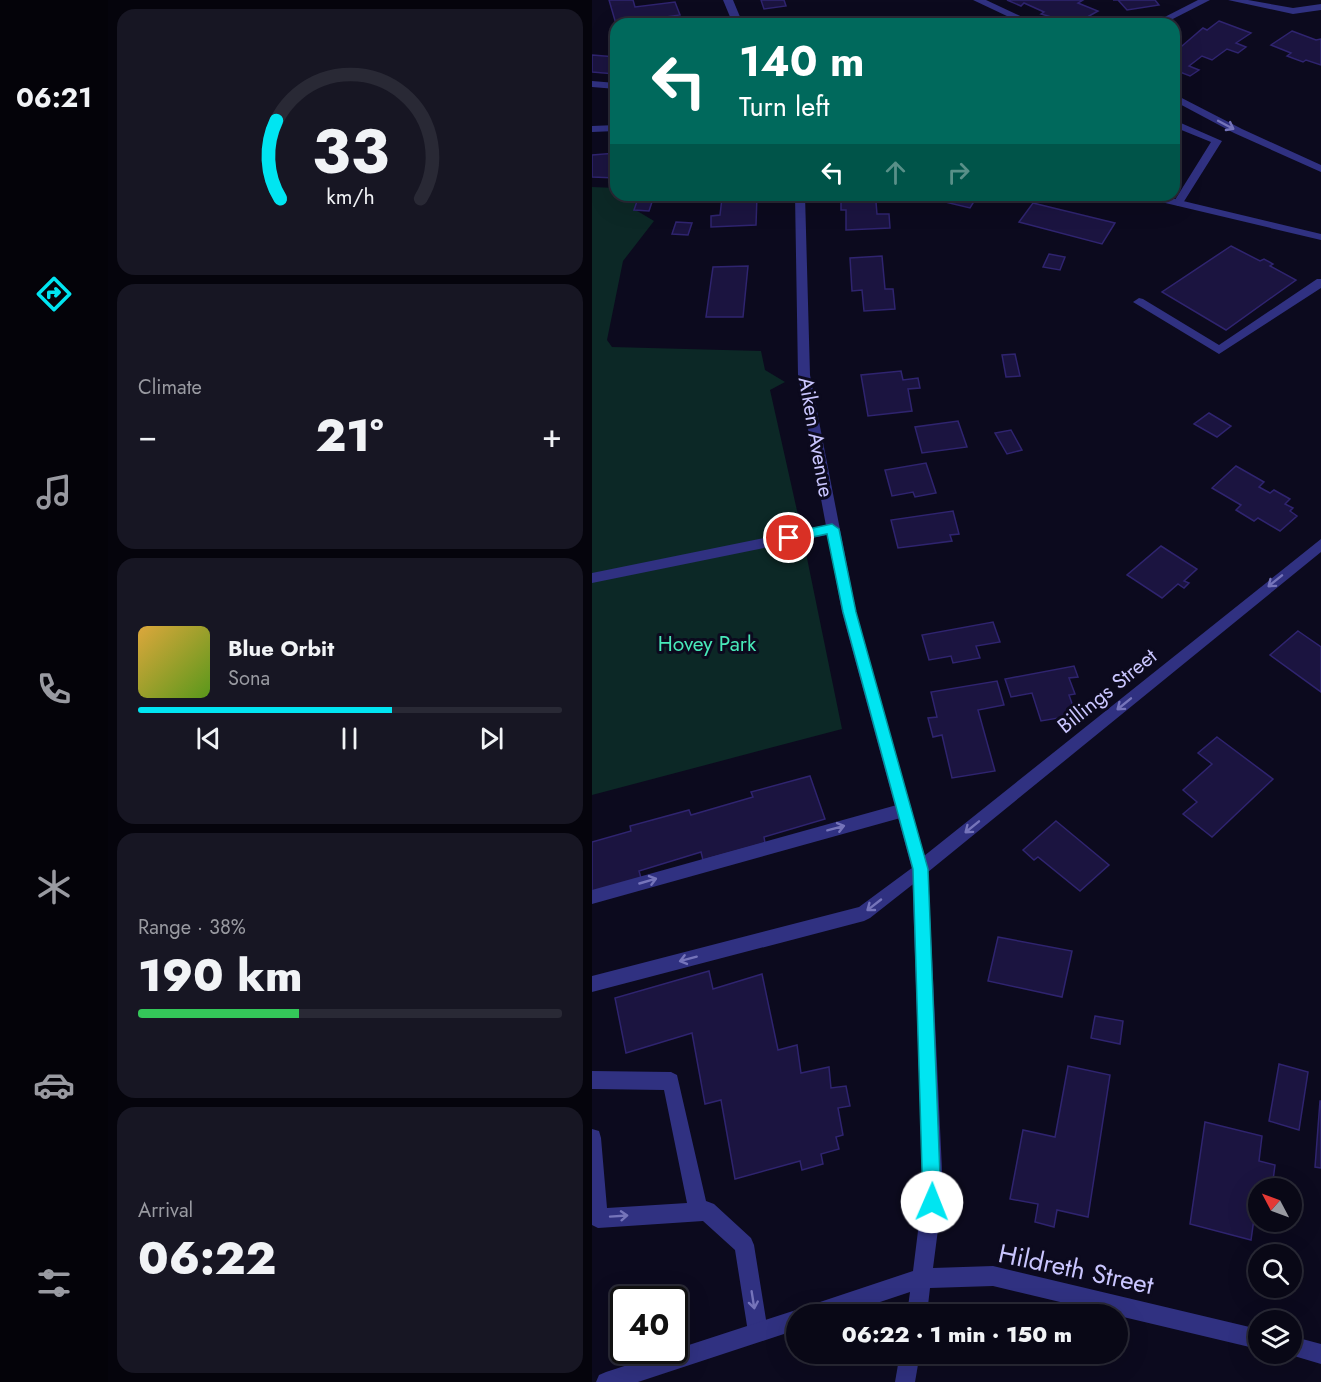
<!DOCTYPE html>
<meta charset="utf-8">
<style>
:root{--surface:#090816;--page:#171623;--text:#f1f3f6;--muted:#999aa1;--line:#292935;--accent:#00e5f1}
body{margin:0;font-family:Jost,sans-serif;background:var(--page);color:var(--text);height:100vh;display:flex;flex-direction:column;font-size:22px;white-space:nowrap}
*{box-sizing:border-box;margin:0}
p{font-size:20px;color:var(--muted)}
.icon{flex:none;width:33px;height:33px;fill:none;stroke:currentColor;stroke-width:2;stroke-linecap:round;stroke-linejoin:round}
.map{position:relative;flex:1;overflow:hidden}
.sheet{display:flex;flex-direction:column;gap:9px;padding:9px;background:#05040c;width:484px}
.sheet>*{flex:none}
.guide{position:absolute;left:18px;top:18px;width:570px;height:183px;border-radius:18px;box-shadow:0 6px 24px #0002,0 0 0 2px var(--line);background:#00695c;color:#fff;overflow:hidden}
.needle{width:39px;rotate:311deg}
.buttons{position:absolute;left:656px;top:1178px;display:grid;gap:12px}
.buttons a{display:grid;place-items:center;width:54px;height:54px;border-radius:50%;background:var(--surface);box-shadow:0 6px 24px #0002,0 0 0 2px var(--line);font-size:30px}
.speed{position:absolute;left:18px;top:1286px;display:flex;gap:12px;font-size:30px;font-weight:700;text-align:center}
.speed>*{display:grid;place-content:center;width:78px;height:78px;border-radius:50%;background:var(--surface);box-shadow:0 6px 24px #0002,0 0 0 2px var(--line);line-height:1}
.speed .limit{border:3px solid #111;border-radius:9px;background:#fff;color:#111}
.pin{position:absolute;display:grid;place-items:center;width:51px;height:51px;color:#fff;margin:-26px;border:3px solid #fff;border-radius:50%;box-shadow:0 2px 6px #0007}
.me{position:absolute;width:66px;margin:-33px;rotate:1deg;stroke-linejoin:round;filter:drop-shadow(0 0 4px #0008)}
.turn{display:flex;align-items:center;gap:21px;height:126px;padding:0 30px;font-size:27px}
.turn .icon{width:78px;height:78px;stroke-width:2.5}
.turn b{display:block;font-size:42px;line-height:51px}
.lanes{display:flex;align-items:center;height:57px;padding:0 30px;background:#0003;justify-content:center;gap:30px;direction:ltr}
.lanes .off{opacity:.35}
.big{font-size:45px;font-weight:800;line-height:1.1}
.sheet .tile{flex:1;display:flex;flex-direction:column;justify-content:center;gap:9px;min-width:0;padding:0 21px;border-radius:18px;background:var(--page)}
.sheet .dial{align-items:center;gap:0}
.dial svg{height:156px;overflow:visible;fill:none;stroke:var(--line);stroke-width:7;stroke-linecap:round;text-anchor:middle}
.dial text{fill:var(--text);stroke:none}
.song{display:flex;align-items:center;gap:18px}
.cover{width:72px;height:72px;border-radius:9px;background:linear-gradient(135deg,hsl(40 70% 55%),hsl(90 70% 35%))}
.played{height:6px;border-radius:3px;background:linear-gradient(90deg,var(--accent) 60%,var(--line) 60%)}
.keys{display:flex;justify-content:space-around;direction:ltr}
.heat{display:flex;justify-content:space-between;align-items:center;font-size:33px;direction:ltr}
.charge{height:9px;border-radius:4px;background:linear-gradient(90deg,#34c759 38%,var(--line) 0)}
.trip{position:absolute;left:194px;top:1304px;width:342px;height:60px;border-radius:30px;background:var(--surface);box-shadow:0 6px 24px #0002,0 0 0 2px var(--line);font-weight:800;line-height:60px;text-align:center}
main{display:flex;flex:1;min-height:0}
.dock{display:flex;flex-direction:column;width:108px;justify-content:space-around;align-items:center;background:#040309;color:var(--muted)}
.dock .icon{width:42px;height:42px}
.dock .selected{color:var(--accent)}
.dock b{font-size:27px;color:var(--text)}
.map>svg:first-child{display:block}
</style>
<main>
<nav class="dock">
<b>06:21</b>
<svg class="icon selected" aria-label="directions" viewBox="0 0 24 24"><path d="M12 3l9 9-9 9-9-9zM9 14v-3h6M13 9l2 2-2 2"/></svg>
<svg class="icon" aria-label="music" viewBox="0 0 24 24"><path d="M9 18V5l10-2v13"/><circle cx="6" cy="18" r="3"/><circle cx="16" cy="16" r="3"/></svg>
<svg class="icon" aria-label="phone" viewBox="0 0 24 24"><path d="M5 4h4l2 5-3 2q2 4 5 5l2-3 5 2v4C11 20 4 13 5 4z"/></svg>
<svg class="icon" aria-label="climate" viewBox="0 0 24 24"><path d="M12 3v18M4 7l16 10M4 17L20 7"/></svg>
<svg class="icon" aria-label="car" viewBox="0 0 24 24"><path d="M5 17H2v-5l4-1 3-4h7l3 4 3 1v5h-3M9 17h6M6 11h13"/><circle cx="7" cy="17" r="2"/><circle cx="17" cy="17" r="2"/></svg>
<svg class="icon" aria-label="filters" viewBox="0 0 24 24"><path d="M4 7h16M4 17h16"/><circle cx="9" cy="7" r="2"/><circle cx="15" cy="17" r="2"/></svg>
</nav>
<section class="sheet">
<div class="tile dial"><svg viewBox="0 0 100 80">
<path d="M14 69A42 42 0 1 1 86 69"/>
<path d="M14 69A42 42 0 0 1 12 29" stroke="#00e5f1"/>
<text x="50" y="56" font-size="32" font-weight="700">33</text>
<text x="50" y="72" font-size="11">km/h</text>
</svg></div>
<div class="tile"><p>Climate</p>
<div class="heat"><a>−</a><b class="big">21°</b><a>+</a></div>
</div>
<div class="tile">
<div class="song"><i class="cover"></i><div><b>Blue Orbit</b><p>Sona</p></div></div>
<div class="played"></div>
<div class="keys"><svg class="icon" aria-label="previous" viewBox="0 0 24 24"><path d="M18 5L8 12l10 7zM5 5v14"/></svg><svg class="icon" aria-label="pause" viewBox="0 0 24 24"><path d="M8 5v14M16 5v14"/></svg><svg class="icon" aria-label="next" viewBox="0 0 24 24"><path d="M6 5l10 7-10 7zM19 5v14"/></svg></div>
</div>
<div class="tile"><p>Range · 38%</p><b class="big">190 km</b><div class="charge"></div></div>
<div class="tile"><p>Arrival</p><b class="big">06:22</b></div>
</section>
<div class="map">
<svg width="729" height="1382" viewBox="0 0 729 1382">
<rect width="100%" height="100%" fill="#0c0a1e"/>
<!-- green -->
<path fill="#0c2826" d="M0,187L24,188V195H45L42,209L62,221L31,261L15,340L20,347L169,351L173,370L193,382L178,390L208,524L250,729L0,795Z"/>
<!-- building -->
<g fill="#1b1440" stroke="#2f246f" stroke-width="1.5">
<path d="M17,0H41L43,7L83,2L88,15L24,24Z"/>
<path d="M169,0H192L194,6L172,9Z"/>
<path d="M415,0H491L486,3L506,11L483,24L449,14L452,12L432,3L429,6Z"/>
<path d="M521,0H563L567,5L535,10L526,0Z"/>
<path d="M221,18L223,24L192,23L207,22V19Z"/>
<path d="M627,21L659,33L644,43L654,47L646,53L635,49L620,60L610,56L597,66L607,70L598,76L588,72L582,76V43L590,46L611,28L615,30Z"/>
<path d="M700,31L724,40L729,39V65L714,60L711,62L695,56L699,53L679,45Z"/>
<path d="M0,55L24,57L23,74L0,72Z"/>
<path d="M24,153V178L0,177V155Z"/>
<path d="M47,195L62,196L57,211L42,210Z"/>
<path d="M249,195H276V202H284L285,214H297L298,228L254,230V210H249Z"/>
<path d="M324,195H386L378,208Z"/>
<path d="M165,196L164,225L119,227V216L128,215L130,198Z"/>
<path d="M441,203L523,223L510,244L427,222Z"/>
<path d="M84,222L100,223L96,235L80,234Z"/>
<path d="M639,246L668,261L672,259L681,264L678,266L704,280L634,330L570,292Z"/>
<path d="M457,254L473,257L468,270L451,267Z"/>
<path d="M290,256L293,289H301L303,309L272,311L270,290L260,291L258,258Z"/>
<path d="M156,266L151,317H114L121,267Z"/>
<path d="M423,354L428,376L414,377L410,355Z"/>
<path d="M309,371L311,380L326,378L328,388L316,389L320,411L276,416L269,375Z"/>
<path d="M617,413L639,426L625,437L602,424Z"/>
<path d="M366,421L375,447L330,453L323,427Z"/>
<path d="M419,430L430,450L415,454L403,433Z"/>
<path d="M334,463L344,493L323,497L321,492L300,496L293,470Z"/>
<path d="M644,466L672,482L667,487L678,493L682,490L698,499L693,504L701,508L698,511L705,516L688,531L666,518L662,521L644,510L649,505L620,488Z"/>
<path d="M361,511L367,534L358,535L360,541L306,548L299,520Z"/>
<path d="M569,546L605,569L592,581L597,583L592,588L586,584L570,598L535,575Z"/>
<path d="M401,622L408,642L384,646L388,658L361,663L359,656L337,660L330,635Z"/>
<path d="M706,631L729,647V692L678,655Z"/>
<path d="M482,666L486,677L477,678L483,694L477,695L484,715L449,721L440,693L419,697L413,679Z"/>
<path d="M405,681L412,705L386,710L403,771L360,778L350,735L341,737L336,718L345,717L339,692Z"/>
<path d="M625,737L681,779L620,837L591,814L605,802L591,790L620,764L606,753Z"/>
<path d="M218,776L233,819L172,837L173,843L111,860L109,852L47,871L49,878L0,892V842L39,831L38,826L97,810L99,815L161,797L159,792Z"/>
<path d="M464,821L517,865L488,891L446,857L442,860L431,850Z"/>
<path d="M406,937L480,951L470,997L396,981Z"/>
<path d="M117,971L121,989L170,974L186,1050L205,1045L209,1073L237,1067L239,1088L254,1086L258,1106L246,1108L251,1135L244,1137L247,1149L229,1154L231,1164L210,1170L208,1161L143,1179L129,1100L113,1104L100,1033L34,1053L23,998Z"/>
<path d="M503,1016L531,1021L528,1044L499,1038Z"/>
<path d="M687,1064L716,1072L707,1130L677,1121Z"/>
<path d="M476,1066L518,1075L496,1217L465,1210L462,1227L443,1222L446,1204L418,1199L431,1130L463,1137Z"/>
<path d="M728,1101H729V1168L723,1167Z"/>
<path d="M613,1122L670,1136L667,1161L683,1165L680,1188H666V1206L664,1205L659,1240L598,1224Z"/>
</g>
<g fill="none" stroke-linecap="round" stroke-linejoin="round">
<!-- service -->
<g fill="#303181" fill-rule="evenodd">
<path d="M0,81L24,83V89L0,87Z"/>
<path d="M582,120L630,141L591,203L586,206L581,203L619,142L582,127Z"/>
<path d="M725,279H729V288L627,354L541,302L547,298L551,299L627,345Z"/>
<path d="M240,524L247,529L245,533L0,583V573Z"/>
<path d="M312,803L318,805L320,810L318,815L312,817L0,904V890Z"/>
<path d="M328,862L334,864L336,869L334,874L278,918L272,921L0,992V976L267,907Z"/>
<path d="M0,1071L79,1072L85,1075L114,1201L122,1204L159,1238L162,1245L176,1332L173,1339L166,1342L159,1339L156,1332L143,1250L111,1221L6,1228L0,1225V1129L7,1131L9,1138L15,1208L95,1203L72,1090L0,1089Z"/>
</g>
<!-- minor -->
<g fill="#303181" fill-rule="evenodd">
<path d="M381,0H394L445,24H432Z"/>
<path d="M606,0H618L571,24H559Z"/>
<path d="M636,0H656L701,8L729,4V10L701,14Z"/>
<path d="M582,94L650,129L729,165V172L642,133L582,101Z"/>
<path d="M24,125V131L0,132V126Z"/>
<path d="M547,195H566L729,234V240L548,197Z"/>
</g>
<!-- tertiary -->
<g fill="#303181" fill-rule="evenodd">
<path d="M131,0H141L151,24H141Z"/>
<path d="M203,195H213L218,375L264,612L332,856L729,539V552L336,872L351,1191L341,1268L401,1266L666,1329V1349L401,1286L338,1288L335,1314H315L318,1292L252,1314H212L215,1307L222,1304L321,1271L331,1191L320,869L250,612L206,375Z"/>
<path d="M204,1310L212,1314H204V1330L46,1382H4L7,1375L14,1372Z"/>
<path d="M699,1336L729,1344V1364L692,1353H699Z"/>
<path d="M308,1353H328L323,1382H303Z"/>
</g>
</g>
<!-- one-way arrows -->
<defs><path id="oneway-shaft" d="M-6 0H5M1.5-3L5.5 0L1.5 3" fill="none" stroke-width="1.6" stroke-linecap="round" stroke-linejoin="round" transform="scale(1.5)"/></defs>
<g stroke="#7574ba">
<use href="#oneway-shaft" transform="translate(634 125) rotate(28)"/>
<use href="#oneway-shaft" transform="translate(683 581) rotate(141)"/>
<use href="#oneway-shaft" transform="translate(532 704) rotate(141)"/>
<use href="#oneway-shaft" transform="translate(380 827) rotate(141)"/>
<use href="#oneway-shaft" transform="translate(244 828) rotate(-15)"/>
<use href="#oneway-shaft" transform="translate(56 881) rotate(-16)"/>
<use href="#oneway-shaft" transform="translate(282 905) rotate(142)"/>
<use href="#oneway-shaft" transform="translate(96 959) rotate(165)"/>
<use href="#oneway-shaft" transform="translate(27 1216) rotate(-4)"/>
<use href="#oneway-shaft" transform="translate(161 1300) rotate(81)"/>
</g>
<!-- route -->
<path fill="#00e5f1" stroke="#00959d" stroke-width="1.5" d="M240,524L247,529L264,612L336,869L349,1202L346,1208L340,1210L334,1208L331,1202L321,869L251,612L235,534L197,542L190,538L197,533Z"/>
<g text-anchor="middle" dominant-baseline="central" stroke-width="6" stroke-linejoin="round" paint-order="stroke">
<!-- street labels -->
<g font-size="21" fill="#cac6ff" stroke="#0c0a1e">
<text transform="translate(224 437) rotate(80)">Aiken Avenue</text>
<text transform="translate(515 691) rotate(-39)">Billings Street</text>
</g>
<!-- park labels -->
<g font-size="21" fill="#48e9b9" stroke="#0c0a1e">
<text x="115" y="644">Hovey Park</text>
</g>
<!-- near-street labels -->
<g font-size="26" fill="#cac6ff" stroke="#0c0a1e">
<text transform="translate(484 1269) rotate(12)">Hildreth Street</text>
</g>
</g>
</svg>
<div class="buttons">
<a><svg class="needle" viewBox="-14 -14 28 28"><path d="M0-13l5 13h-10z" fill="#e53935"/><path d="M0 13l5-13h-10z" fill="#999aa1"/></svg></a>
<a><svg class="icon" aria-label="search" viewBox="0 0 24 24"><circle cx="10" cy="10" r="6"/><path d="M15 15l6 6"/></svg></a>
<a><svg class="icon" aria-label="layers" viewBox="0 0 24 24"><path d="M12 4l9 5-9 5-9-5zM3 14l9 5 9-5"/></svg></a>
</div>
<div class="speed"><div class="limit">40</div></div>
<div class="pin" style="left:197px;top:538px;background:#d93025"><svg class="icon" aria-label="arrive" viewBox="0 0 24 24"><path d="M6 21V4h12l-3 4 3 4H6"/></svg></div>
<svg class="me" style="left:340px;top:1202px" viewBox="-20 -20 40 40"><circle r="19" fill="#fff"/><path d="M0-13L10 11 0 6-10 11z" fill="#00e5f1"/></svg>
<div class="trip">06:22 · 1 min · 150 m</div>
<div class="guide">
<div class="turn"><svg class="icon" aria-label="left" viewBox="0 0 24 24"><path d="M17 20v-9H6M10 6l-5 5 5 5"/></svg><div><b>140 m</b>Turn left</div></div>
<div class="lanes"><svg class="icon" aria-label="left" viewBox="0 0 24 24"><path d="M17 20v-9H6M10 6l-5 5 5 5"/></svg><svg class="icon off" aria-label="ahead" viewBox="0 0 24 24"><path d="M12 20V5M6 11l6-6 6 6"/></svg><svg class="icon off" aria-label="right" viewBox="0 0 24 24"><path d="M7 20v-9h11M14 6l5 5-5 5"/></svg></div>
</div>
</div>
</main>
